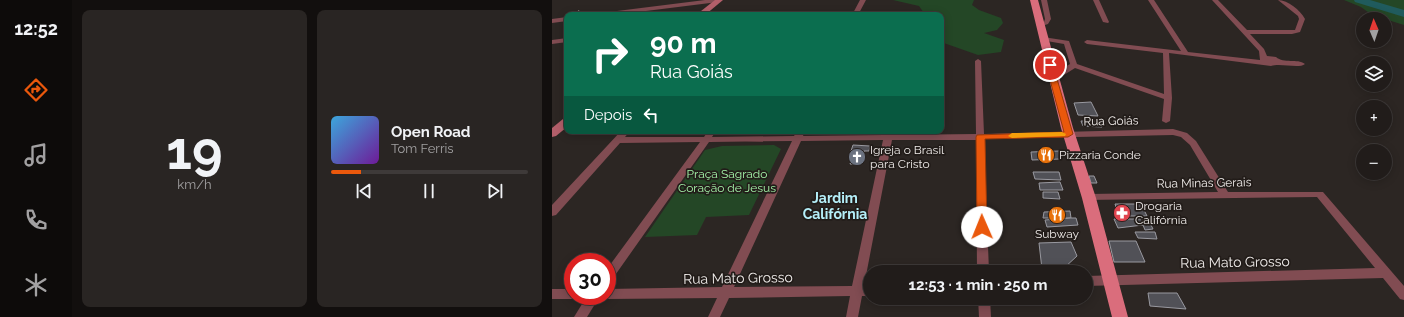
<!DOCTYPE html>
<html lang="pt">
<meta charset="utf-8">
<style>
:root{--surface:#211c1a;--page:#292523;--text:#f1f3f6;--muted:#a2a1a2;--line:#3e3a39;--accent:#ea580c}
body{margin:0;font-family:Raleway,sans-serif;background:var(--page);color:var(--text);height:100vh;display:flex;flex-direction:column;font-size:15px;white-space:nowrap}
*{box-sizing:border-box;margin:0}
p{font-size:13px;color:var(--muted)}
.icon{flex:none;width:22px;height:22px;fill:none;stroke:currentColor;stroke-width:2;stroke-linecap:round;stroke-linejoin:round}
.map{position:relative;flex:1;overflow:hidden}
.sheet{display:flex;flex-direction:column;gap:10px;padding:10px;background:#120f0e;width:480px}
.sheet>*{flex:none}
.hud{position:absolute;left:12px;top:12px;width:380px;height:122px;border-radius:8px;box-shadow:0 2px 10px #0003,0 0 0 1px var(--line);background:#0b6e4f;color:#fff;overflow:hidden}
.needle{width:26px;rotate:358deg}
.buttons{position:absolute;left:804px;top:12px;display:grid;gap:8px}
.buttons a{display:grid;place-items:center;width:36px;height:36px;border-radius:50%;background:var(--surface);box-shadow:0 2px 10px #0003,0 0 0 1px var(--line);font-size:20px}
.speed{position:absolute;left:12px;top:253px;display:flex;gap:8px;font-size:20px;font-weight:700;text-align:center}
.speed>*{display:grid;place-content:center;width:52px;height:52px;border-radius:50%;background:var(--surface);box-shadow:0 2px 10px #0003,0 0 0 1px var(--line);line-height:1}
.speed .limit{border:6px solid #d22;background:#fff;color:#111}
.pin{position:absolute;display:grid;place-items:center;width:34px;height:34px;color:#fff;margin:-17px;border:2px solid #fff;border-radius:50%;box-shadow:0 1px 4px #0007}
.me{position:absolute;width:44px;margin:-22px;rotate:359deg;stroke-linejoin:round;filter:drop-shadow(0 0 3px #0008)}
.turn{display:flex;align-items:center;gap:14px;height:84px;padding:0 20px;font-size:18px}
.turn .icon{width:52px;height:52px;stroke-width:2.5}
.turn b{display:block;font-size:28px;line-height:34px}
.then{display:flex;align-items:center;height:38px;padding:0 20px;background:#0003;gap:8px;font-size:15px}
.sheet .widget{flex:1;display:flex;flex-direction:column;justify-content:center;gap:6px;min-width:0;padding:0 14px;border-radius:8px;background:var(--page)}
.sheet .dial{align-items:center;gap:0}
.dial b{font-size:52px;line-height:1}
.song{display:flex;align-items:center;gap:12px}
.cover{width:48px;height:48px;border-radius:6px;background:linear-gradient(135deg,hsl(200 70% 55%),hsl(280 70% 35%))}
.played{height:4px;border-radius:2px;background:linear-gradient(90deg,var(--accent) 15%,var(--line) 15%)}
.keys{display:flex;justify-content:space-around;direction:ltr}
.sheet .tiles{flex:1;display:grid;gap:10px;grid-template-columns:repeat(2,1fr)}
.trip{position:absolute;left:311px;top:265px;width:230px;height:40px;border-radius:20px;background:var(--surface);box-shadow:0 2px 10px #0003,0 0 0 1px var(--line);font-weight:700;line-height:40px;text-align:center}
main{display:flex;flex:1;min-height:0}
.tabs{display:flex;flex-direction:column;width:72px;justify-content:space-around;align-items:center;background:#0d0b0a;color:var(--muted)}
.tabs .icon{width:28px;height:28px}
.tabs .active{color:var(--accent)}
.tabs b{font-size:18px;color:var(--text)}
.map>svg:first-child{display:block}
</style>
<main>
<nav class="tabs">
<b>12:52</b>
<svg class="icon active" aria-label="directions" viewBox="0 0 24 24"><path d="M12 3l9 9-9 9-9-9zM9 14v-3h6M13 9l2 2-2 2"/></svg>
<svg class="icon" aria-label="music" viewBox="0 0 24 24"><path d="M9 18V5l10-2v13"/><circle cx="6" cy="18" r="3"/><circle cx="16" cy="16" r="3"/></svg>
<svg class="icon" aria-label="phone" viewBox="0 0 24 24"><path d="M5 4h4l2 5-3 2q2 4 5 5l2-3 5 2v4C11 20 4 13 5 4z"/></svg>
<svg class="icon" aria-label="climate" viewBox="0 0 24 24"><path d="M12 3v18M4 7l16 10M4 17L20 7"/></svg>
</nav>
<section class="sheet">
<div class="tiles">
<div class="widget dial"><b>19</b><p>km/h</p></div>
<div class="widget">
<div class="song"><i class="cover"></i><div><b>Open Road</b><p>Tom Ferris</p></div></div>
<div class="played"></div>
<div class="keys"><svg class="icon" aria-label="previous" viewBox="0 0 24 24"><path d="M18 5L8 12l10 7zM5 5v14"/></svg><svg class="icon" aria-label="pause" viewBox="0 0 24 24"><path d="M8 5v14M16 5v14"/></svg><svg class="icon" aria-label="next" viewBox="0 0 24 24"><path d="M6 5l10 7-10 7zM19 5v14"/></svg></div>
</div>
</div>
</section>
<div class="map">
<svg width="852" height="317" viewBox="0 0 852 317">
<rect width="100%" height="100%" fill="#2c2623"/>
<!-- green -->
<g fill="#244726">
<path d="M341,0H422L420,5L427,10L449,18L451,23L445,30L432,33L452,40L449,52L426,55L389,42V15H354L372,13L367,6Z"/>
<path d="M792,0H852V25L820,15L809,7Z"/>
<path d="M222,145L229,149L197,215L154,217L145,235L93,237L153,150L170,146Z"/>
</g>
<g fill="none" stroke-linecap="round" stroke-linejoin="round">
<!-- river -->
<path fill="#205b5d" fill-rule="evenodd" d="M802,0H818L852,10V17L803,2Z"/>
</g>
<!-- building -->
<g fill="#515157" stroke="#9999a0">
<path d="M539,102L546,116L526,115L522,103Z"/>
<path d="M529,121H549L550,127L531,126Z"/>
<path d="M301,145L318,146L317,151H312L308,164H298L303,151H299Z"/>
<path d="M507,151L508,159L480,160L479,152Z"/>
<path d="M481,172H507L509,180L483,179Z"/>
<path d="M537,176H542L545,183H539Z"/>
<path d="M508,182L511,190H488L487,183Z"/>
<path d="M491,192H506L508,199L491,198Z"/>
<path d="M563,204H589L595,216H567Z"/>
<path d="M518,211L519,218H491L492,212Z"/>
<path d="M519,218H524L526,225L495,227L493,220Z"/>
<path d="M562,219H596L601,229L593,230L591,225L566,228Z"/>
<path d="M583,232H603L605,239L586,238Z"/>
<path d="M557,241H584L593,262H562Z"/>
<path d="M519,242L525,256L512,268L490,269L487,243Z"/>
<path d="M596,293H625L634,309L598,306Z"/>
</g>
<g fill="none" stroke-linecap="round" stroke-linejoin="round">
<!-- path -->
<path stroke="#847f7c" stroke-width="1.5" stroke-dasharray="1.5 2" stroke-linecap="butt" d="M25,15L27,10"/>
<!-- lane -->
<path stroke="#814c52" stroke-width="3" d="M813,19H819"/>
<!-- street -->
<g fill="#814c52" fill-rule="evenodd">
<path d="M153,0H169L166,2L62,15H46L49,13Z"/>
<path d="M308,0H314L306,15H300Z"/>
<path d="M489,0H495L499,19L496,24L487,27L484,25L492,22L493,19Z"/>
<path d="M541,0H547L557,22L556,23L551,22Z"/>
<path d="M596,0H602L636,52L708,60L707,51L660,0H666L695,30H743L747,19L746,16L726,0C736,0 748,10 753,19L748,32L740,34H698L712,49L715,56L724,57C732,64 745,58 753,64C747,69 729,63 719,66L617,53L620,98L618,121L614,123L610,121L612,99L523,68L504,80H498V76L518,64L512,44L489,40V38L491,37L517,41L525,64L612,94L611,53L535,44L532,42L535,40L629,51Z"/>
<path d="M15,17V21L0,23V19Z"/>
<path d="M15,38V42L0,44V40Z"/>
<path d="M426,59L429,61L432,134L621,129L635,133L644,141L676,192H771L852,286V300L848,299L831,278L534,286V276L823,268L765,197L533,200L532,198L533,196L537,194L666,192L638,145L629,137L621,135L432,139L437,272H425L424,140H340L312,286H318V296H310L306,317H294L298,296L177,298L168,317H156L165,298L55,299L50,296H55V289L170,287L240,141L157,142L59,281L55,283V269L148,142L68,143L4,215L0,216V205L69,131H78L73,137H152L156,131H164L160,137L242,136L245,131H253L251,136L332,135L333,131H341V135L424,134L423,61ZM331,140L300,286L182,287L249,141Z"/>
<path d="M0,289H21V296H26L21,299H0Z"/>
<path d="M35,296H48L35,317H22Z"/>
<path d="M426,298H438L439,317H427Z"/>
</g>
<!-- secondary -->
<g fill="#b35f6a" fill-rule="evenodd">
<path d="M163,0H171L153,15H144Z"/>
<path d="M15,118V127L4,136L0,137V128L11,119Z"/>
</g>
<!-- primary -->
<path fill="#da6d7c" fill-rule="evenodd" d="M478,0H486L521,128L544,198L576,317H560L530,198L509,128Z"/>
</g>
<!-- route -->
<path fill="#ea580c" stroke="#983908" d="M495,63L501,65L521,134L516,137L433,139L435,227L434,230H426L425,227L424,137L425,135L512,132L494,65Z"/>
<!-- slow -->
<path fill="#f59e0b" d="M510,132L514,134L513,136L460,138L456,136L460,133Z"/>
<!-- icons -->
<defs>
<symbol id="restaurant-disc" viewBox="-11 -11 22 22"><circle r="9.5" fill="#e8710a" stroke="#221c19"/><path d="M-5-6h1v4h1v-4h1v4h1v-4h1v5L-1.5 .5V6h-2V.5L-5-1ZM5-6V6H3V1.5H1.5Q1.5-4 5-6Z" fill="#fff"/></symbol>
<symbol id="church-disc" viewBox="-11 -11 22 22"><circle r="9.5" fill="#6b7280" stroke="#221c19"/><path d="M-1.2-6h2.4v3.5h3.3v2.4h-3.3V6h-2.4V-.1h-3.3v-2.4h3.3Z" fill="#fff"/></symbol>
<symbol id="pharmacy-disc" viewBox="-11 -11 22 22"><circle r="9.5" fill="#e0444e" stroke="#221c19"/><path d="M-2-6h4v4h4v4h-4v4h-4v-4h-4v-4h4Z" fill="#fff"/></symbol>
</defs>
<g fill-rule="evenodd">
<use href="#restaurant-disc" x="484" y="145" width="20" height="20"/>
<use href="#church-disc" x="295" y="147" width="20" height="20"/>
<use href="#pharmacy-disc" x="560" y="203" width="20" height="20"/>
<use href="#restaurant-disc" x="495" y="205" width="20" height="20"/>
</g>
<g text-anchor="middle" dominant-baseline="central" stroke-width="3.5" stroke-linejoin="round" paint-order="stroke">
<!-- street labels -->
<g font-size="12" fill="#efebe9" stroke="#221c19">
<text transform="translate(559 121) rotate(-1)">Rua Goiás</text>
<text transform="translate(652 183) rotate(-1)">Rua Minas Gerais</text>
</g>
<!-- poi labels -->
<g font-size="12" fill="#efebe9" stroke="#221c19" text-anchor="start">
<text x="318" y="150">Igreja o Brasil<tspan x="318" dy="14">para Cristo</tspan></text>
<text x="507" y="155">Pizzaria Conde</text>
<text x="583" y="206">Drogaria<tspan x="583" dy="14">Califórnia</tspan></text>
<text x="505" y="234" text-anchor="middle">Subway</text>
</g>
<!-- park labels -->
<g font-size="12" fill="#a5f6aa" stroke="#221c19">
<text x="175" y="174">Praça Sagrado<tspan x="175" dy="14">Coração de Jesus</tspan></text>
</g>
<!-- quarter labels -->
<g font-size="14" font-weight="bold" fill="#b5eff9" stroke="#221c19">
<text x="283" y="198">Jardim<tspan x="283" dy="16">Califórnia</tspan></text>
</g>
<!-- near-street labels -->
<g font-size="14" fill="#efebe9" stroke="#221c19">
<text transform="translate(683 262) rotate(-1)">Rua Mato Grosso</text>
<text transform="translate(186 278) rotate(-1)">Rua Mato Grosso</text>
</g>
</g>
</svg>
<div class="buttons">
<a><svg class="needle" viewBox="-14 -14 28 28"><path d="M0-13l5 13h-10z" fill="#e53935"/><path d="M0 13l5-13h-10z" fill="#a2a1a2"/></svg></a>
<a><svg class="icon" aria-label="layers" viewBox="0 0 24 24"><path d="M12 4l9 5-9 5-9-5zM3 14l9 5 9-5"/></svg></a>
<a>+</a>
<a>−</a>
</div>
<div class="speed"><div class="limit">30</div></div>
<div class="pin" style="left:498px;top:65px;background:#d93025"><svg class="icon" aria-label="arrive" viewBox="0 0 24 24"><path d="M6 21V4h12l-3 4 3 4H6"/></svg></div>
<svg class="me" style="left:430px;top:227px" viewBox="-20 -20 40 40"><circle r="19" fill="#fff"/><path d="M0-13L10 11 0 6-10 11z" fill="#ea580c"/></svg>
<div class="trip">12:53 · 1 min · 250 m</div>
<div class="hud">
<div class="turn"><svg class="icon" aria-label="right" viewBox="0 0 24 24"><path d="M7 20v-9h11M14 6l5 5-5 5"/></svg><div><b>90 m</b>Rua Goiás</div></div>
<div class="then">Depois<svg class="icon" aria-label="left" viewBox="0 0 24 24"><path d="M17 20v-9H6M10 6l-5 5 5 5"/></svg></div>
</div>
</div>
</main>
